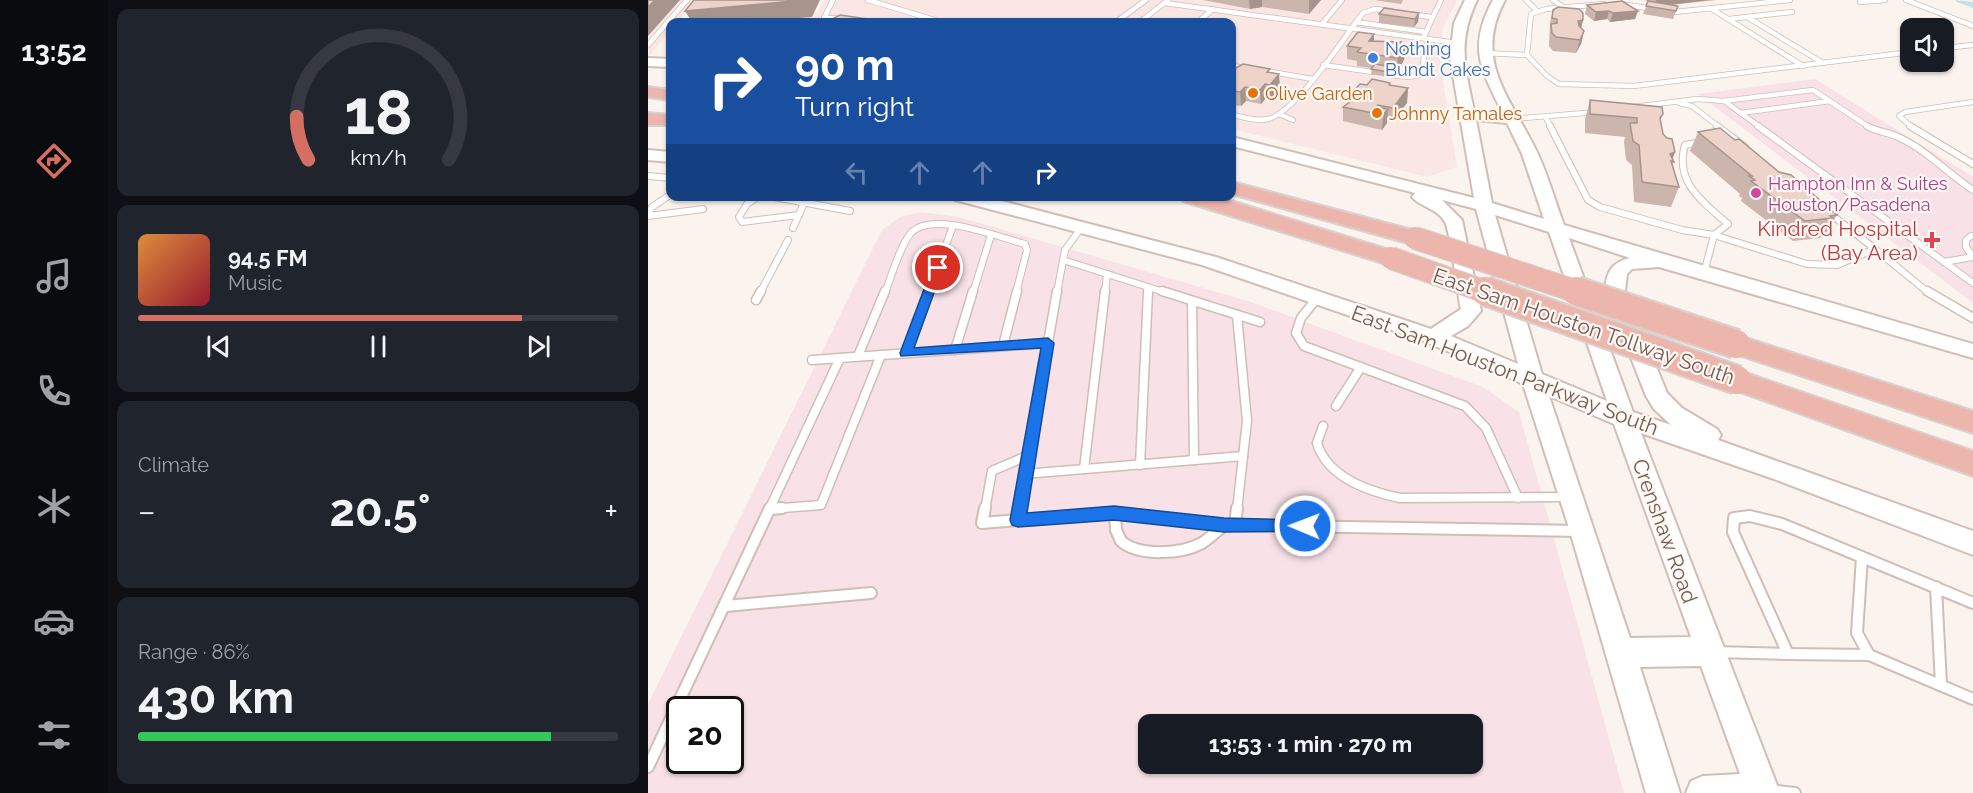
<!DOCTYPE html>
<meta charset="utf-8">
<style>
:root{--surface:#171b24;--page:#20242c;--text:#f1f3f6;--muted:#9ea1a6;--line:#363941;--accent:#d56e63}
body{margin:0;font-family:Raleway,sans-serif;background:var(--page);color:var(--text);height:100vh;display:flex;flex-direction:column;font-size:22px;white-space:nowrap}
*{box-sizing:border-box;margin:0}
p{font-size:20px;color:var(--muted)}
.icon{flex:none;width:33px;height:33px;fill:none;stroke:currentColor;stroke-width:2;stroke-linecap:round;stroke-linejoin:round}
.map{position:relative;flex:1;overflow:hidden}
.sheet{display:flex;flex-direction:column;gap:9px;padding:9px;background:#0d0f14;width:540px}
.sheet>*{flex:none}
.hud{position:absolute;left:18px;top:18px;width:570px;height:183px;border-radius:12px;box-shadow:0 2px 4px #0004;background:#1a4fa0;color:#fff;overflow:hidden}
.buttons{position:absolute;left:1252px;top:18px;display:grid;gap:12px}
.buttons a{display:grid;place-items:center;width:54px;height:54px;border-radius:12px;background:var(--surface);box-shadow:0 2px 4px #0004;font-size:30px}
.speed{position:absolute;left:18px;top:696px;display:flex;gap:12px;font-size:30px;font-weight:700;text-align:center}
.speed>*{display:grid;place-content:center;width:78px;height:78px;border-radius:50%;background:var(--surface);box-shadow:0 2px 4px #0004;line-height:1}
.speed .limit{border:3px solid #111;border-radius:9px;background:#fff;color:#111}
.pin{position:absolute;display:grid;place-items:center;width:51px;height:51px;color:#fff;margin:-26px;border:3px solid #fff;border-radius:50%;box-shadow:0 2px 6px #0007}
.me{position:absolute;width:66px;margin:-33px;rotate:271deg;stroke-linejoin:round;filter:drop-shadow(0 0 4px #0008)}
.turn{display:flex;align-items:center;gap:21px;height:126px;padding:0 30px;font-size:27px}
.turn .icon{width:78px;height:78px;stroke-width:2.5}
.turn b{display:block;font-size:42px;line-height:51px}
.lanes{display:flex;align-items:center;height:57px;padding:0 30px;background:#0003;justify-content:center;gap:30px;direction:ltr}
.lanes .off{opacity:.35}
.big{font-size:45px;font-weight:700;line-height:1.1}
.sheet .widget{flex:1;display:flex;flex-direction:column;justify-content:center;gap:9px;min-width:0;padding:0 21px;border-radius:12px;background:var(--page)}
.sheet .dial{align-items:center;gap:0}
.dial svg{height:156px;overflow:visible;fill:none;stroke:var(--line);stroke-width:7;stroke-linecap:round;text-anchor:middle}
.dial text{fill:var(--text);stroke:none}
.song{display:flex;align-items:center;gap:18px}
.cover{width:72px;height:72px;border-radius:9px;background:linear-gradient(135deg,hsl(30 70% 55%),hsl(350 70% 35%))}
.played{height:6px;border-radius:3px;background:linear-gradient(90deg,var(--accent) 80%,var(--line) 80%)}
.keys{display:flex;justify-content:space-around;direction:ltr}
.heat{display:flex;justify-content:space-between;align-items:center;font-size:33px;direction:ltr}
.charge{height:9px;border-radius:4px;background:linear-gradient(90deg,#34c759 86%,var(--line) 0)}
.trip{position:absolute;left:490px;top:714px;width:345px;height:60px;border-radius:12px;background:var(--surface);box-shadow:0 2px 4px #0004;font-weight:700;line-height:60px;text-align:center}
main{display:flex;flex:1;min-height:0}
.tabs{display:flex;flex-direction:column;width:108px;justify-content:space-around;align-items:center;background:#090b0e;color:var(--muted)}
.tabs .icon{width:42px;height:42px}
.tabs .selected{color:var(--accent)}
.tabs b{font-size:27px;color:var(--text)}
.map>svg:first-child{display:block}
</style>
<main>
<nav class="tabs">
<b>13:52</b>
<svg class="icon selected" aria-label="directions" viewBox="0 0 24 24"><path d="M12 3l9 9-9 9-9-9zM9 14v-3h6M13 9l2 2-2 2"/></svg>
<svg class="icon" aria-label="music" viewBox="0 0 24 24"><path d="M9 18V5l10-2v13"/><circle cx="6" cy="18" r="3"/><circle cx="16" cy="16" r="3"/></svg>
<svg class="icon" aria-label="phone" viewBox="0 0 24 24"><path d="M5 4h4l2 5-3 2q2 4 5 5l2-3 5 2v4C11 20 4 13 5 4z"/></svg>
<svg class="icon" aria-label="climate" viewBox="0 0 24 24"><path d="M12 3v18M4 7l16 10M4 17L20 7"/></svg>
<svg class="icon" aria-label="car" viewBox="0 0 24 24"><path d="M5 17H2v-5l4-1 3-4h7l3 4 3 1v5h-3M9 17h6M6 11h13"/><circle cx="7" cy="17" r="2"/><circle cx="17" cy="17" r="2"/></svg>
<svg class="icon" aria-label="filters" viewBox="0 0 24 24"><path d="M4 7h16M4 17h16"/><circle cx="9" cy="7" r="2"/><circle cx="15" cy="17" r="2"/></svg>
</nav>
<section class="sheet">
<div class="widget dial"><svg viewBox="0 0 100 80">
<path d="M14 69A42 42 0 1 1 86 69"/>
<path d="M14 69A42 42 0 0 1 8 47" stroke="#d56e63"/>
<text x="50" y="56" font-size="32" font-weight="700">18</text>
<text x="50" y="72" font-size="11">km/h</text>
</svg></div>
<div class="widget">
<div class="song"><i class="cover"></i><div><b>94.5 FM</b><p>Music</p></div></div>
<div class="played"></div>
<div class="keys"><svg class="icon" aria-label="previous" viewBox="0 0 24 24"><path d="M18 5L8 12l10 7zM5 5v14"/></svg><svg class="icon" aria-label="pause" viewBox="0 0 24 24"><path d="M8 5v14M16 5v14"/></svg><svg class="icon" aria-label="next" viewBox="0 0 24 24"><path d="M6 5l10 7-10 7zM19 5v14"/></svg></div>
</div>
<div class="widget"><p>Climate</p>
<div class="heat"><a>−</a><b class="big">20.5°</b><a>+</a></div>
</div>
<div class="widget"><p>Range · 86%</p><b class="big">430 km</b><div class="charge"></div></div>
</section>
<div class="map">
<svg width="1325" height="793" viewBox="0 0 1325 793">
<rect width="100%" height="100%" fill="#fbf4ee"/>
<!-- commercial -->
<g fill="#fae7e3">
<path d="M0,0H48L29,22H22V31L1,56Z"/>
<path d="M176,0H810L795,27L792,62L809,167L779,177L584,129V22H164Z"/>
</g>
<!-- medical -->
<g fill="#f8e2e7" fill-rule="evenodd">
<path d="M1167,79L1325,177V303L1050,94Z"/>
<path d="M273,212L311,217L600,301L835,387L871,412L976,793H0V704L234,230L252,217ZM32,710H82V760H32ZM501,724H825V764H501Z"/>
</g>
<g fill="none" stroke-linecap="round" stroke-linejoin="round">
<!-- canal -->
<path fill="#c4e2e3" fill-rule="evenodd" d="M1307,0L1325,2V8L1309,2Z"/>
<defs>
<g id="lane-far3">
<path d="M220,0L290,21L288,22"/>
<path d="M878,0L889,11"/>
<path d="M905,0L915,7"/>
<path d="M1258,0L1325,26"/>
<path d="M1212,2L1237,0"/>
<path d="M517,3L809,43"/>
<path d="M956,4L898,9L883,14L879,55L899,76L911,84L986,86L1263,52"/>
<path d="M972,4L1027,12L1142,0"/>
<path d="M1064,9L1155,66"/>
<path d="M762,14L783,17"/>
<path d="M1099,17L1175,63"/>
<path d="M176,18H197"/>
<path d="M1081,19L1144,12"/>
<path d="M174,22L185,0"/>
<path d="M468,22L498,0"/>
<path d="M492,22L520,0"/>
<path d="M550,22L565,9"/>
<path d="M708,22L778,32"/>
<path d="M674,24L694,0"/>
<path d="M776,36L793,0"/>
<path d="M0,45L39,0"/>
<path d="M748,46L775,50"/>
<path d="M1296,48L1325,45"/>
<path d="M836,53L879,55"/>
<path d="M675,65L725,72"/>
<path d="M584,66L599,68"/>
<path d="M612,70L665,79"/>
<path d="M741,75L761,77L774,74L777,46"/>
<path d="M1076,101L1165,90L1221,127"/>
<path d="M1031,103L1044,106L1071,127"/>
<path d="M985,107L1049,99L1076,101L1112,127"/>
<path d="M1092,113L1182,101"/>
<path d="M631,114L645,120"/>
<path d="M584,115C596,117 609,122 620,119C649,112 696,37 715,13L727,9L743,11"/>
<path d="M898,118L903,127"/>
<path d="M863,119L949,112"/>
<path d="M1264,127L1251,116L1257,112L1325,102"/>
</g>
<g id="lane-far2">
<path d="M902,126L940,200L952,207L1034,230L1066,235L1080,224C1055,202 1026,182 1037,145L1054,142"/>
<path d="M1069,126L1097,147"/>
<path d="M1110,126L1325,283"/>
<path d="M1219,126C1229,132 1240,132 1250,137C1279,150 1299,173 1325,190"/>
<path d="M1262,126L1325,164"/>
<path d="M0,176L22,178"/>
<path d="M111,196L99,204L91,217L94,222L151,215"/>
<path d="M121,196L202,211"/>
<path d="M1180,212L1227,249"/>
<path d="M0,214L4,207L22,195"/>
<path d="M0,216L55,209"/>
<path d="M145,228L156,203"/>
<path d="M415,260L519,293"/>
<path d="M1296,262L1325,257L1318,247V240L1323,236"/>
<path d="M1056,273L1066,235L1159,264L1189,265L1227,249L1281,293"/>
<path d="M112,293L140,240"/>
<path d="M237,293C243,277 252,246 263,233C283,210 350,237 377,244L379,250L368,293"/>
<path d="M280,293L305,226"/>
<path d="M325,293L343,235"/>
<path d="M409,293L417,250L433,228"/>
<path d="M457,293L459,274"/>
<path d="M500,293V287"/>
</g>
<g id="lane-far1">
<path d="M514,291L612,322"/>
<path d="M1279,291L1325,318"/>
<path d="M669,298L653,318L648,333L656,346L817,406L838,428L870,498"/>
<path d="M108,300L113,291"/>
<path d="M544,301L546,460"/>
<path d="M355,346L369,291"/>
<path d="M307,350L325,291"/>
<path d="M258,353L281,291"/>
<path d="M210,356L237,291"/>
<path d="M164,360L400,343"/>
<path d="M688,406L713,367"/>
<path d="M675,426L669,443C679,477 719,491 752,498L922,497"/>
<path d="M492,465L500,291"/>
<path d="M436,469L457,291"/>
<path d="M376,474L595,456"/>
<path d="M122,509L173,505L233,355"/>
<path d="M121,510L192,358"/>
<path d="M337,510L344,471L379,456"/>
<path d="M371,510L409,291"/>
<path d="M589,510L599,421L589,315"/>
</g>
<g id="lane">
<path d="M337,508L334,523L370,520"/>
<path d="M372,508L370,520L467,513L576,525L932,531"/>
<path d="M122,509L134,508"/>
<path d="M467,513L468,530L473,541C491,557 534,554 554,543C562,538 569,531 576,525"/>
<path d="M587,525L589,508"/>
<path d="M1214,557L1209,633L1221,655"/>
<path d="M1288,587L1293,685"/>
<path d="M78,606L223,593"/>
<path d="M1068,652L1140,654L1085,532L1086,518L1102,516L1134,524L1325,603"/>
<path d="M1140,654L1221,655L1325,699"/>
<path d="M0,767L122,508"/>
<path d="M1120,790L1147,793"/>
</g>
<g id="secondary">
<path d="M817,0H829C809,42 817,67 826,111L855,114C833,69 819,48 845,0H857C824,61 863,98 889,152C900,175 907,201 916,225L1325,344V358L1011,267L984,269L979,274L977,291L1019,393L1034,408L1069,429L1073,435L1070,440L1325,531V555L1126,479L993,433L1132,793H1038L1043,781L1055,776L1092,774L1053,666L992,667L1032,793H998L922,531L875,384L778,342L554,265L307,200L305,196H335L568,257L783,329L813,309C809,292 803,234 797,222C789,208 771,206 764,197L767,193L584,146V137L826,198L802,58L806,23ZM828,120L859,123L874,154L896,219L844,203ZM794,200L828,209L870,364L803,336L820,326L833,311L814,220ZM847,215L901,232L959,401L894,374ZM921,238L982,258C964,262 958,272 957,291L998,396L1006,409L1023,425L985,412ZM901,396L966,424L1043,637L982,638Z"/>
<path d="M0,58L22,59V67L0,66Z"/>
<path d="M0,150L22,152V162L0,160Z"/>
</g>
<g id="highway">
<path d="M0,87L22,90V100L0,97Z"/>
<path d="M0,113L22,115V125H0Z"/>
<path d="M584,182L775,233L778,238L775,243L767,245L584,194Z"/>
<path d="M533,196H567L751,253L755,258L751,263L743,265L735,263L535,201Z"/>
<path d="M1088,335L1325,411V433L1079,351L1075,344L1079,337Z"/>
<path d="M1089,370L1325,451V476L1079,387L1075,380L1079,373Z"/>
</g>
</defs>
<!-- lane-far3 casing -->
<use href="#lane-far3" stroke="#cfbeb6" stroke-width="6"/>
<!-- lane-far2 casing -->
<use href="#lane-far2" stroke="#cfbeb6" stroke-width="8"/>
<!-- lane-far1 casing -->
<use href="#lane-far1" stroke="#cfbeb6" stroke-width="11"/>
<!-- lane casing -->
<use href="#lane" stroke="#cfbeb6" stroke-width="14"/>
<!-- secondary casing -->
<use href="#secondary" stroke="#d2beb4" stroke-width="4"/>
<!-- highway casing -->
<use href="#highway" stroke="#d8d1cf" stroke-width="4"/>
<!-- lane-far3 -->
<use href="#lane-far3" stroke="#fff" stroke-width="4.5"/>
<!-- lane-far2 -->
<use href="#lane-far2" stroke="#fff" stroke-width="6"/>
<!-- lane-far1 -->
<use href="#lane-far1" stroke="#fff" stroke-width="8"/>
<!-- lane -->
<use href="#lane" stroke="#fff" stroke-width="10"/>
<!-- secondary -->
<use href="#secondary" fill="#fff" fill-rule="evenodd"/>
<!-- highway -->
<use href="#highway" fill="#edb6ad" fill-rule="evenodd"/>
<defs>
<g id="highway-bridge-far1">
<path d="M767,238L933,293"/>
<path d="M743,258L841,293"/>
</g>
<g id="highway-bridge">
<path d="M837,291L1089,380"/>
<path d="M928,291L1088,344"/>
</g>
</defs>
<!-- highway-bridge-far1 casing -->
<use href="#highway-bridge-far1" stroke="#d8d1cf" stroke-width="24" stroke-linecap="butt"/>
<!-- highway-bridge casing -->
<use href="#highway-bridge" stroke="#d8d1cf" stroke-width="32" stroke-linecap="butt"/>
<!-- highway-bridge-far1 -->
<use href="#highway-bridge-far1" stroke="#edb6ad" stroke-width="22"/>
<!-- highway-bridge -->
<use href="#highway-bridge" stroke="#edb6ad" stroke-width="28"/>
</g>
<!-- wall -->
<g fill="#ccb5ad">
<path d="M555,0H673L661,14L614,7L602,9Z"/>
<path d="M726,0H755L753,4Z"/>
<path d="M997,0H1069L1022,5L1030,6L1025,19L995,14L1000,2Z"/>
<path d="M939,5L990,11L987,19L962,22L959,19L946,21L937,14Z"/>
<path d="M905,10L935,20L933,28L936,31L933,44L928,53L905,51L901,46L902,23Z"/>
<path d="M771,13L770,22L766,27L731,23V14Z"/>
<path d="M726,42H753L752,46L758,47L756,60L749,72L743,71L740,77L723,74L724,68L709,66V61L699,59V46Z"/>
<path d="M584,70L622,72L632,88L622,99L618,98L613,104L598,101L593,106L584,105Z"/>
<path d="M719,85H742L760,88L759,103L744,122L739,121V123L734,130L695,121V107L702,102V95Z"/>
<path d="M942,100L1015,114L1012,121L1015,134L1026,162L1024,165L1031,187L1023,207L986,202L984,165L978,160L976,142L977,137L937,133V119Z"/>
<path d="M1050,132L1087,140L1189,215L1177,235L1174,236L1172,238L1145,241L1093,201L1094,198L1091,196L1092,194L1042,151Z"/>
</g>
<!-- shaded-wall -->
<g fill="#a6948d">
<path d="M7,0H32L0,36V7Z"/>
<path d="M156,0H173H172L164,17L104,22H44L37,11Z"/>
<path d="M601,0H614V7L602,9Z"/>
<path d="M661,0H673L661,14Z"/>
<path d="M1008,0H1060L1006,7Z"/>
<path d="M961,11L959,19L946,21L948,12Z"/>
<path d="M990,11L987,19L962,22L965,13Z"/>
<path d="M771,13L770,22L766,27L767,19Z"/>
<path d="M935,20L932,33L930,21Z"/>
<path d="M936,31L933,44L928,53L932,40Z"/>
<path d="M726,34V48L720,55L721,41Z"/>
<path d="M758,47L756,60L749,72L750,58Z"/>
<path d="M744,67L743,71L740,77V72Z"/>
<path d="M631,74L632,88L622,99V85Z"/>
<path d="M617,84L618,98L613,104L612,90Z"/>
<path d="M597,87L598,101L593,106L592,92Z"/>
<path d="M760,88L759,103L744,122L745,108Z"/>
<path d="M740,109L739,123L734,130L735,115Z"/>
<path d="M1027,152L1024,161L1022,154Z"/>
</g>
<!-- building -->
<g fill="#edd3c9" stroke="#a6948d" stroke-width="1.5">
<path d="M0,0H7L0,7Z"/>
<path d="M46,0H156L37,11Z"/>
<path d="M974,1L990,11L965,13L961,11L948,12L939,5Z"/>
<path d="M1000,1L1030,6L1028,11L998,6Z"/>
<path d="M910,7L931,9L935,13V20L930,21L931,26L936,31L932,40L908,37L904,33L903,24L909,23V19L904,18L905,10Z"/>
<path d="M736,8L771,13L767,19L731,14Z"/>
<path d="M192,15L241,22H178Z"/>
<path d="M101,17L116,22H87Z"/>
<path d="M710,32L726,34L721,41L753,42L750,46L758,47L750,58L709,52L713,48L699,46Z"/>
<path d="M595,64L622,69L619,72L631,74L622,85L617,84L612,90L597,87L592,92L584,91V89L587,85H584V70Z"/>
<path d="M727,64L744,67L740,72L723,69Z"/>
<path d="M724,79L742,83L741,85L760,88L745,108L730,105L728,107L740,109L735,115L695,107L709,97L702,95L712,84L719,85Z"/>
<path d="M942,100L1014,107L1015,114L1012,118L1015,134L1019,138L1024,139L1027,152L1022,154L1026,162L1023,161L1031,187L994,182L991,145L985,141L982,123H989V118L942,114Z"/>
<path d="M1072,128L1087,140L1091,139L1131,172L1143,175L1189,215L1182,216L1185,218L1157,221L1103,181L1107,180L1101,176H1104L1050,132Z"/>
</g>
<!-- route -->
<path fill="#1a73e8" stroke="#114b97" stroke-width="1.5" d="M290,264L295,268L266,348L400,338L406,343L379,513L466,506L576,518L657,520L662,522L665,526L662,531L576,532L466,520L370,527L364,525L362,520L393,348L253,356L252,353L284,268Z"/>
<!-- markers -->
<circle fill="#3f7fe0" stroke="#fef9f4" stroke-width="2" cx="725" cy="58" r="6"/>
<g fill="#e8710a" stroke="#fef9f4" stroke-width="2">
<circle cx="605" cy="93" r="6"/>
<circle cx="729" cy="113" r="6"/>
</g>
<circle fill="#d1479c" stroke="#fef9f4" stroke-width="2" cx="1108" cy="193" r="6"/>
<path fill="#e0444e" stroke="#fef9f4" stroke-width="2" d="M1281 231h6v6h6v6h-6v6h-6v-6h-6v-6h6z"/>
<g text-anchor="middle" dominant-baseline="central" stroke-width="4.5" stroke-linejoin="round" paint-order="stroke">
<!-- far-shop labels -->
<g font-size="18" fill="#366cbe" stroke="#fef9f4" text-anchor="start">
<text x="737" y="48">Nothing<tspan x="737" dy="21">Bundt Cakes</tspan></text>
</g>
<!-- far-food labels -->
<g font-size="18" fill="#c56008" stroke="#fef9f4" text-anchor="start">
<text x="617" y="93">Olive Garden</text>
<text x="741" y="113">Johnny Tamales</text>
</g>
<!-- far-hotel labels -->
<g font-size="18" fill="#b23c85" stroke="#fef9f4" text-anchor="start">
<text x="1120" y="183">Hampton Inn &amp; Suites<tspan x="1120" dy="21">Houston/Pasadena</tspan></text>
</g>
<!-- health labels -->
<g font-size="21" fill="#be3a42" stroke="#fef9f4" text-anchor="end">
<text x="1270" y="228">Kindred Hospital<tspan x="1270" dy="24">(Bay Area)</tspan></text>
</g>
<!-- street labels -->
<g font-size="21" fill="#755a52" stroke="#fef9f4">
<text transform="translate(936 326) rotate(19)">East Sam Houston Tollway South</text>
<text transform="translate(857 370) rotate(21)">East Sam Houston Parkway South</text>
<text transform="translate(1017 531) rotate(70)">Crenshaw Road</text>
</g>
</g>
</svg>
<div class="buttons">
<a><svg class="icon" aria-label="sound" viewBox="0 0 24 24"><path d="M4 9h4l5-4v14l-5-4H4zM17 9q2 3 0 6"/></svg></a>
</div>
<div class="speed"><div class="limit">20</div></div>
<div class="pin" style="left:290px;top:268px;background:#d93025"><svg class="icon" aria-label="arrive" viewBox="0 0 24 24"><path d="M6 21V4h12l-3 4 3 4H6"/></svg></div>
<svg class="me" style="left:657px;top:526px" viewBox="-20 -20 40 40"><circle r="17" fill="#1a73e8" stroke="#fff" stroke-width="3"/><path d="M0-11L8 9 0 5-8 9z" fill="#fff"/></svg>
<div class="trip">13:53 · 1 min · 270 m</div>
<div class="hud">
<div class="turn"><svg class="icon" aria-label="right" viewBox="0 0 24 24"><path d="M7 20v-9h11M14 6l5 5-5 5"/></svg><div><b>90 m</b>Turn right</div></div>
<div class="lanes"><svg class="icon off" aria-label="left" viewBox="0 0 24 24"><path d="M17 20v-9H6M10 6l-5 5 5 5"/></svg><svg class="icon off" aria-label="ahead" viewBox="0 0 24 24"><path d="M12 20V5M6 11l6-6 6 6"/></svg><svg class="icon off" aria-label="ahead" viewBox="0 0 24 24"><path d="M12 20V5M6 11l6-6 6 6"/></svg><svg class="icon" aria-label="right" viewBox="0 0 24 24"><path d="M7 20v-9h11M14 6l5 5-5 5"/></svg></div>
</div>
</div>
</main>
